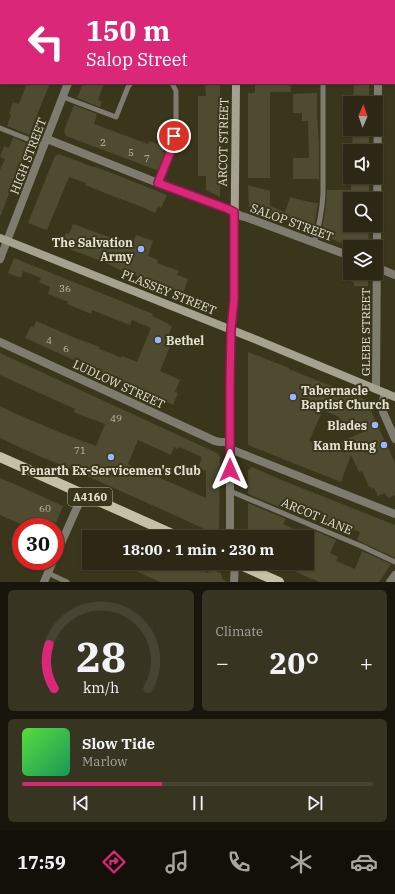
<!DOCTYPE html>
<meta charset="utf-8">
<style>
:root{--surface:#2c2815;--page:#383422;--text:#f1f3f6;--muted:#a6a6a0;--line:#484434;--accent:#db2777}
body{margin:0;font-family:"IBM Plex Serif",serif;background:var(--page);color:var(--text);height:100vh;display:flex;flex-direction:column;font-size:15px;white-space:nowrap}
*{box-sizing:border-box;margin:0}
p{font-size:13px;color:var(--muted)}
.icon{flex:none;width:22px;height:22px;fill:none;stroke:currentColor;stroke-width:2;stroke-linecap:round;stroke-linejoin:round}
.map{position:relative;height:582px;overflow:hidden}
.drawer{display:flex;flex-direction:column;gap:8px;padding:8px;background:#18160c;flex:1}
.drawer>*{flex:none}
.guide{position:absolute;left:0px;top:0px;width:395px;height:84px;box-shadow:0 1px 3px #0004,0 0 0 1px var(--line);background:#db2777;color:#fff;overflow:hidden}
.needle{width:26px;rotate:2deg}
.buttons{position:absolute;left:343px;top:96px;display:grid;gap:8px}
.buttons a{display:grid;place-items:center;width:40px;height:40px;border-radius:0px;background:var(--surface);box-shadow:0 1px 3px #0004,0 0 0 1px var(--line);font-size:20px}
.speed{position:absolute;left:12px;top:518px;display:flex;gap:8px;font-size:20px;font-weight:700;text-align:center}
.speed>*{display:grid;place-content:center;width:52px;height:52px;border-radius:50%;background:var(--surface);box-shadow:0 1px 3px #0004,0 0 0 1px var(--line);line-height:1}
.speed .limit{border:6px solid #d22;background:#fff;color:#111}
.pin{position:absolute;display:grid;place-items:center;width:34px;height:34px;color:#fff;margin:-17px;border:2px solid #fff;border-radius:50%;box-shadow:0 1px 4px #0007}
.me{position:absolute;width:44px;margin:-22px;rotate:0deg;stroke-linejoin:round;filter:drop-shadow(0 0 3px #0008)}
.turn{display:flex;align-items:center;gap:14px;height:84px;padding:0 20px;font-size:18px}
.turn .icon{width:52px;height:52px;stroke-width:2.5}
.turn b{display:block;font-size:28px;line-height:34px}
.big{font-size:30px;font-weight:700;line-height:1.1}
.drawer .tile{flex:1;display:flex;flex-direction:column;justify-content:center;gap:6px;min-width:0;padding:0 14px;border-radius:6px;background:var(--page)}
.drawer .dial{align-items:center;gap:0}
.dial svg{height:104px;overflow:visible;fill:none;stroke:var(--line);stroke-width:7;stroke-linecap:round;text-anchor:middle}
.dial text{fill:var(--text);stroke:none}
.song{display:flex;align-items:center;gap:12px}
.cover{width:48px;height:48px;border-radius:6px;background:linear-gradient(135deg,hsl(110 70% 55%),hsl(150 70% 35%))}
.played{height:4px;border-radius:2px;background:linear-gradient(90deg,var(--accent) 40%,var(--line) 40%)}
.keys{display:flex;justify-content:space-around;direction:ltr}
.heat{display:flex;justify-content:space-between;align-items:center;font-size:22px;direction:ltr}
.drawer .tiles{flex:1;display:grid;gap:8px;grid-template-columns:1fr 1fr}
.tile:last-child{grid-column:span 2}
.trip{position:absolute;left:82px;top:530px;width:232px;height:40px;border-radius:0px;background:var(--surface);box-shadow:0 1px 3px #0004,0 0 0 1px var(--line);font-weight:700;line-height:40px;text-align:center}
.tab-bar{display:flex;height:64px;justify-content:space-around;align-items:center;background:#121008;color:var(--muted)}
.tab-bar .icon{width:28px;height:28px}
.tab-bar .active{color:var(--accent)}
.tab-bar b{font-size:18px;color:var(--text)}
.map>svg:first-child{display:block}
</style>
<div class="map">
<svg width="395" height="582" viewBox="0 0 395 582">
<rect width="100%" height="100%" fill="#3a361c"/>
<!-- building -->
<g fill="#4e4b30" fill-rule="evenodd">
<path d="M27,83H50L29,135L7,126L11,115L9,114L13,102L19,104Z"/>
<path d="M83,83H104L98,100L102,102L100,107L77,98Z"/>
<path d="M205,83H220V197L206,190V176H198V96H206Z"/>
<path d="M255,83H290L291,92H270V178H248V93H255Z"/>
<path d="M354,83H369V103H353Z"/>
<path d="M317,93V113L319,146V179H293V158H309L308,121H302V113H293V94Z"/>
<path d="M74,105L97,114L94,124L148,144L149,141L165,147L163,152L166,153L159,171L66,136L64,131Z"/>
<path d="M353,129H369V151H352Z"/>
<path d="M13,137L28,144L1,215H0V170L5,159L0,157L4,146L9,148Z"/>
<path d="M59,154L93,167H95L109,172L167,195L161,208L158,206L155,213L142,207L110,195L85,185L86,183L69,177L47,230L28,223L55,156Z"/>
<path d="M351,177H369V199H350V225H369L368,247H352L321,235V234L325,213L327,190H351Z"/>
<path d="M248,185L270,191V206L285,212L290,197L309,202L318,203L313,231L249,207Z"/>
<path d="M73,224L125,243L126,242H133L136,235L153,241L148,256L158,260L157,263L179,271L177,275L188,279L183,293L122,271L104,262L61,246L66,233L69,234Z"/>
<path d="M14,258L153,314L152,316L169,324L168,325L172,326L167,339L172,341L160,371L180,380L175,392L178,393L173,405L25,338L31,326L34,327L36,321L75,338L100,347L99,349L110,353L122,358V356L137,362L151,328L132,320L130,325L92,310L91,314L67,304L68,302L48,294L50,287L39,282L41,278L23,271L21,278L8,273Z"/>
<path d="M353,273H368V286H354V283L350,281Z"/>
<path d="M248,352L289,368V369L323,383H324L332,386L366,400L395,463V495L388,498L385,493L378,496L374,488L372,489L371,487H369L362,471L359,472L351,455L341,482L248,445ZM323,410L339,417L338,419L366,431L340,442L345,453L309,441Z"/>
<path d="M0,353L217,453L220,456L219,536L183,519L87,476L88,475L41,457L0,438V406L12,412L61,433L96,446L105,424L83,416L74,412L75,409L0,375ZM138,440L171,455L174,447L178,449L179,447L202,457L198,468L206,471V498L128,464Z"/>
<path d="M252,467L284,481L395,525V558L357,540L360,532L342,525L339,532L319,524L321,517L305,510L304,514L290,508L289,511L248,494V470Z"/>
<path d="M0,478L21,487L63,506L56,523L51,521L49,527H27L0,515Z"/>
<path d="M248,503L286,519L283,524L313,538L316,531L336,540L330,553L338,557L336,561L355,569L362,551L391,564L379,582H319L276,563H307V537H248Z"/>
<path d="M118,563H188L208,573L210,568L221,573L222,579L228,582H160Z"/>
</g>
<g fill="none" stroke-linecap="round" stroke-linejoin="round">
<!-- lane -->
<g stroke="#7d7c6f" stroke-width="5">
<path d="M63,97L116,117L128,87L131,83"/>
<path d="M0,128L45,146"/>
<path d="M158,183L172,148L176,124V91L172,83"/>
<path d="M314,243C319,227 322,211 323,194V83"/>
<path d="M230,491L361,546L395,562"/>
<path d="M48,573L67,582"/>
</g>
<!-- street -->
<g stroke="#7d7c6f" stroke-width="8">
<path d="M167,1L170,0"/>
<path d="M378,1V0"/>
<path d="M0,10H1"/>
<path d="M394,56H395"/>
<path d="M47,139L158,183L228,209L241,216L245,217L350,256"/>
<path d="M0,259L68,83"/>
<path d="M376,267L395,275"/>
<path d="M0,342L215,441L220,442H230"/>
<path d="M376,389L378,83"/>
<path d="M385,393L382,405L383,412L395,439"/>
<path d="M230,449L395,514"/>
<path d="M230,537V442L231,330"/>
<path d="M55,557L83,494"/>
<path d="M44,582L53,561"/>
<path d="M234,582L235,563"/>
<path d="M390,582L395,575"/>
</g>
<!-- secondary -->
<g stroke="#a5a38f" stroke-width="8">
<path d="M237,1V0"/>
<path d="M0,238L257,340L395,397"/>
<path d="M231,330L233,313L234,286L236,83"/>
</g>
<!-- primary -->
<g stroke="#c4c1a7" stroke-width="10">
<path d="M0,457L179,537"/>
<path d="M236,563L279,582"/>
</g>
</g>
<g fill="none" stroke-linecap="round" stroke-linejoin="round">
<defs>
<path id="route" d="M174,136L172,148L158,183L228,209L234,212V300L231,330L230,380V470"/>
</defs>
<!-- route casing -->
<use href="#route" stroke="#8e194d" stroke-width="10"/>
<!-- route -->
<use href="#route" stroke="#db2777" stroke-width="7"/>
</g>
<!-- markers -->
<g fill="#97b6fd" stroke="#3a361c" stroke-width="1.5">
<circle cx="141" cy="249" r="4"/>
<circle cx="158" cy="340" r="4"/>
<circle cx="293" cy="397" r="4"/>
<circle cx="375" cy="425" r="4"/>
<circle cx="384" cy="445" r="4"/>
<circle cx="111" cy="457" r="4"/>
</g>
<g text-anchor="middle" dominant-baseline="central" stroke-width="4" stroke-linejoin="round" paint-order="stroke">
<!-- number labels -->
<g font-size="10" fill="#bebcaa">
<text x="103" y="142">2</text>
<text x="131" y="152">5</text>
<text x="147" y="158">7</text>
<text x="65" y="288">36</text>
<text x="49" y="340">4</text>
<text x="66" y="348">6</text>
<text x="116" y="418">49</text>
<text x="80" y="450">71</text>
<text x="45" y="508">60</text>
</g>
<!-- shield labels -->
<rect fill="#3a361c" stroke="#b0ae9b" stroke-width="1" x="68" y="488" width="44" height="18" rx="3"/>
<g font-size="11" font-weight="bold" fill="#e3e2d2">
<text x="90" y="497">A4160</text>
</g>
<!-- street labels -->
<g font-size="12" fill="#e3e2d2" stroke="#3a361c">
<text transform="translate(223 142) rotate(-89)">ARCOT STREET</text>
<text transform="translate(28 156) rotate(-69)">HIGH STREET</text>
<text transform="translate(292 222) rotate(20)">SALOP STREET</text>
<text transform="translate(169 292) rotate(22)">PLASSEY STREET</text>
<text transform="translate(365 332) rotate(-90)">GLEBE STREET</text>
<text transform="translate(119 384) rotate(25)">LUDLOW STREET</text>
<text transform="translate(317 516) rotate(23)">ARCOT LANE</text>
</g>
<!-- poi labels -->
<g font-size="12" font-weight="bold" fill="#e3e2d2" stroke="#3a361c" text-anchor="end">
<text x="133" y="242">The Salvation<tspan x="133" dy="14">Army</tspan></text>
<text x="166" y="340" text-anchor="start">Bethel</text>
<text x="301" y="390" text-anchor="start">Tabernacle<tspan x="301" dy="14">Baptist Church</tspan></text>
<text x="367" y="425">Blades</text>
<text x="376" y="445">Kam Hung</text>
<text x="111" y="470" text-anchor="middle">Penarth Ex-Servicemen's Club</text>
</g>
</g>
</svg>
<div class="buttons">
<a><svg class="needle" viewBox="-14 -14 28 28"><path d="M0-13l5 13h-10z" fill="#e53935"/><path d="M0 13l5-13h-10z" fill="#a6a6a0"/></svg></a>
<a><svg class="icon" aria-label="sound" viewBox="0 0 24 24"><path d="M4 9h4l5-4v14l-5-4H4zM17 9q2 3 0 6"/></svg></a>
<a><svg class="icon" aria-label="search" viewBox="0 0 24 24"><circle cx="10" cy="10" r="6"/><path d="M15 15l6 6"/></svg></a>
<a><svg class="icon" aria-label="layers" viewBox="0 0 24 24"><path d="M12 4l9 5-9 5-9-5zM3 14l9 5 9-5"/></svg></a>
</div>
<div class="speed"><div class="limit">30</div></div>
<div class="pin" style="left:174px;top:136px;background:#d93025"><svg class="icon" aria-label="arrive" viewBox="0 0 24 24"><path d="M6 21V4h12l-3 4 3 4H6"/></svg></div>
<svg class="me" style="left:230px;top:470px" viewBox="-20 -20 40 40"><path d="M0-17L14 15 0 8-14 15z" fill="#db2777" stroke="#fff" stroke-width="4"/></svg>
<div class="trip">18:00 · 1 min · 230 m</div>
<div class="guide">
<div class="turn"><svg class="icon" aria-label="left" viewBox="0 0 24 24"><path d="M17 20v-9H6M10 6l-5 5 5 5"/></svg><div><b>150 m</b>Salop Street</div></div>
</div>
</div>
<section class="drawer">
<div class="tiles">
<div class="tile dial"><svg viewBox="0 0 100 80">
<path d="M14 69A42 42 0 1 1 86 69"/>
<path d="M14 69A42 42 0 0 1 10 35" stroke="#db2777"/>
<text x="50" y="56" font-size="32" font-weight="700">28</text>
<text x="50" y="72" font-size="11">km/h</text>
</svg></div>
<div class="tile"><p>Climate</p>
<div class="heat"><a>−</a><b class="big">20°</b><a>+</a></div>
</div>
<div class="tile">
<div class="song"><i class="cover"></i><div><b>Slow Tide</b><p>Marlow</p></div></div>
<div class="played"></div>
<div class="keys"><svg class="icon" aria-label="previous" viewBox="0 0 24 24"><path d="M18 5L8 12l10 7zM5 5v14"/></svg><svg class="icon" aria-label="pause" viewBox="0 0 24 24"><path d="M8 5v14M16 5v14"/></svg><svg class="icon" aria-label="next" viewBox="0 0 24 24"><path d="M6 5l10 7-10 7zM19 5v14"/></svg></div>
</div>
</div>
</section>
<nav class="tab-bar">
<b>17:59</b>
<svg class="icon active" aria-label="directions" viewBox="0 0 24 24"><path d="M12 3l9 9-9 9-9-9zM9 14v-3h6M13 9l2 2-2 2"/></svg>
<svg class="icon" aria-label="music" viewBox="0 0 24 24"><path d="M9 18V5l10-2v13"/><circle cx="6" cy="18" r="3"/><circle cx="16" cy="16" r="3"/></svg>
<svg class="icon" aria-label="phone" viewBox="0 0 24 24"><path d="M5 4h4l2 5-3 2q2 4 5 5l2-3 5 2v4C11 20 4 13 5 4z"/></svg>
<svg class="icon" aria-label="climate" viewBox="0 0 24 24"><path d="M12 3v18M4 7l16 10M4 17L20 7"/></svg>
<svg class="icon" aria-label="car" viewBox="0 0 24 24"><path d="M5 17H2v-5l4-1 3-4h7l3 4 3 1v5h-3M9 17h6M6 11h13"/><circle cx="7" cy="17" r="2"/><circle cx="17" cy="17" r="2"/></svg>
</nav>
